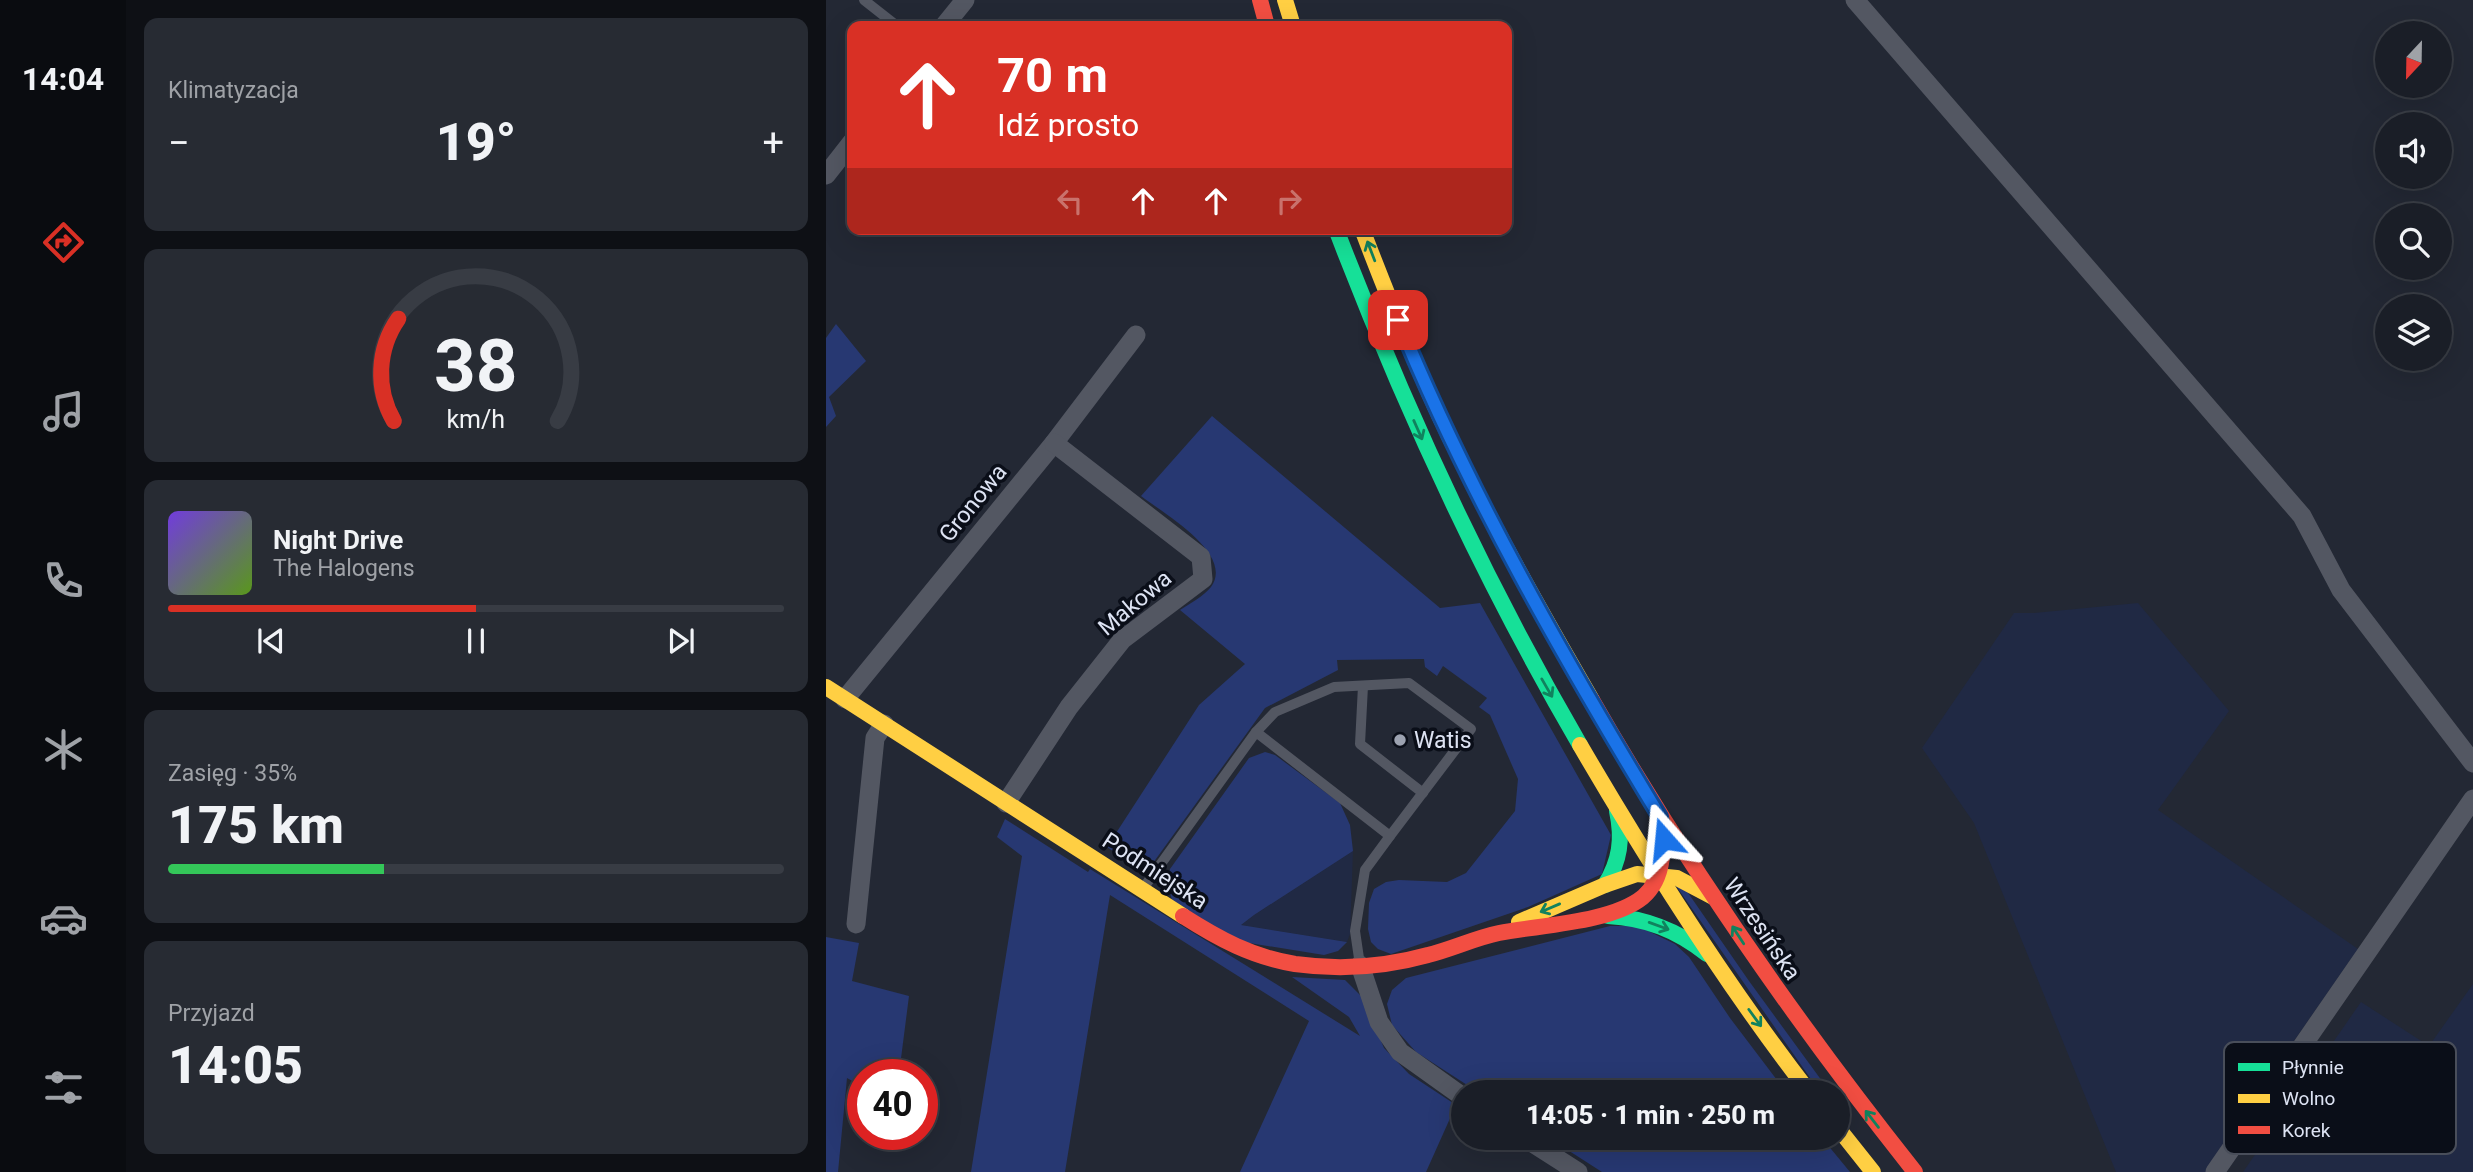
<!DOCTYPE html>
<html lang="pl">
<meta charset="utf-8">
<style>
:root{--surface:#1a1e27;--page:#272b33;--text:#f1f3f6;--muted:#9fa2a7;--line:#383c44;--accent:#d93025}
body{margin:0;font-family:Roboto,sans-serif;background:var(--page);color:var(--text);height:100vh;display:flex;flex-direction:column;font-size:26px;white-space:nowrap}
*{box-sizing:border-box;margin:0}
p{font-size:23px;color:var(--muted)}
.icon{flex:none;width:38px;height:38px;fill:none;stroke:currentColor;stroke-width:2;stroke-linecap:round;stroke-linejoin:round}
.map{position:relative;flex:1;overflow:hidden}
.sheet{display:flex;flex-direction:column;gap:18px;padding:18px;background:#0e1015;width:700px}
.sheet>*{flex:none}
.banner{position:absolute;left:21px;top:21px;width:665px;height:214px;border-radius:14px;box-shadow:0 7px 28px #0002,0 0 0 2px var(--line);background:#d93025;color:#fff;overflow:hidden}
.needle{width:46px;rotate:202deg}
.fabs{position:absolute;left:1549px;top:21px;display:grid;gap:14px}
.fabs a{display:grid;place-items:center;width:77px;height:77px;border-radius:50%;background:var(--surface);box-shadow:0 7px 28px #0002,0 0 0 2px var(--line);font-size:35px}
.speed{position:absolute;left:21px;top:1059px;display:flex;gap:14px;font-size:35px;font-weight:700;text-align:center}
.speed>*{display:grid;place-content:center;width:91px;height:91px;border-radius:50%;background:var(--surface);box-shadow:0 7px 28px #0002,0 0 0 2px var(--line);line-height:1}
.speed .limit{border:10px solid #d22;background:#fff;color:#111}
.pin{position:absolute;display:grid;place-items:center;width:60px;height:60px;color:#fff;margin:-30px;border-radius:14px;box-shadow:0 4px 10px #0006}
.me{position:absolute;width:77px;margin:-38px;rotate:342deg;stroke-linejoin:round;filter:drop-shadow(0 0 5px #0008)}
.turn{display:flex;align-items:center;gap:24px;height:147px;padding:0 35px;font-size:32px}
.turn .icon{width:91px;height:91px;stroke-width:2.5}
.turn b{display:block;font-size:49px;line-height:60px}
.lanes{display:flex;align-items:center;height:66px;padding:0 35px;background:#0003;justify-content:center;gap:35px;direction:ltr}
.lanes .off{opacity:.35}
.big{font-size:52px;font-weight:800;line-height:1.1}
.sheet .widget{flex:1;display:flex;flex-direction:column;justify-content:center;gap:10px;min-width:0;padding:0 24px;border-radius:14px;background:var(--page)}
.sheet .dial{align-items:center;gap:0}
.dial svg{height:182px;overflow:visible;fill:none;stroke:var(--line);stroke-width:7;stroke-linecap:round;text-anchor:middle}
.dial text{fill:var(--text);stroke:none}
.song{display:flex;align-items:center;gap:21px}
.cover{width:84px;height:84px;border-radius:10px;background:linear-gradient(135deg,hsl(260 70% 55%),hsl(90 70% 35%))}
.played{height:7px;border-radius:4px;background:linear-gradient(90deg,var(--accent) 50%,var(--line) 50%)}
.keys{display:flex;justify-content:space-around;direction:ltr}
.heat{display:flex;justify-content:space-between;align-items:center;font-size:38px;direction:ltr}
.charge{height:10px;border-radius:5px;background:linear-gradient(90deg,#34c759 35%,var(--line) 0)}
.trip{position:absolute;left:625px;top:1080px;width:399px;height:70px;border-radius:35px;background:var(--surface);box-shadow:0 7px 28px #0002,0 0 0 2px var(--line);font-weight:800;line-height:70px;text-align:center}
main{display:flex;flex:1;min-height:0}
.menu{display:flex;flex-direction:column;width:126px;justify-content:space-around;align-items:center;background:#0a0c10;color:var(--muted)}
.menu .icon{width:49px;height:49px}
.menu .on{color:var(--accent)}
.menu b{font-size:32px;color:var(--text)}
.map>svg:first-child{display:block}
</style>
<main>
<nav class="menu">
<b>14:04</b>
<svg class="icon on" aria-label="directions" viewBox="0 0 24 24"><path d="M12 3l9 9-9 9-9-9zM9 14v-3h6M13 9l2 2-2 2"/></svg>
<svg class="icon" aria-label="music" viewBox="0 0 24 24"><path d="M9 18V5l10-2v13"/><circle cx="6" cy="18" r="3"/><circle cx="16" cy="16" r="3"/></svg>
<svg class="icon" aria-label="phone" viewBox="0 0 24 24"><path d="M5 4h4l2 5-3 2q2 4 5 5l2-3 5 2v4C11 20 4 13 5 4z"/></svg>
<svg class="icon" aria-label="climate" viewBox="0 0 24 24"><path d="M12 3v18M4 7l16 10M4 17L20 7"/></svg>
<svg class="icon" aria-label="car" viewBox="0 0 24 24"><path d="M5 17H2v-5l4-1 3-4h7l3 4 3 1v5h-3M9 17h6M6 11h13"/><circle cx="7" cy="17" r="2"/><circle cx="17" cy="17" r="2"/></svg>
<svg class="icon" aria-label="filters" viewBox="0 0 24 24"><path d="M4 7h16M4 17h16"/><circle cx="9" cy="7" r="2"/><circle cx="15" cy="17" r="2"/></svg>
</nav>
<section class="sheet">
<div class="widget"><p>Klimatyzacja</p>
<div class="heat"><a>−</a><b class="big">19°</b><a>+</a></div>
</div>
<div class="widget dial"><svg viewBox="0 0 100 80">
<path d="M14 69A42 42 0 1 1 86 69"/>
<path d="M14 69A42 42 0 0 1 16 24" stroke="#d93025"/>
<text x="50" y="56" font-size="32" font-weight="700">38</text>
<text x="50" y="72" font-size="11">km/h</text>
</svg></div>
<div class="widget">
<div class="song"><i class="cover"></i><div><b>Night Drive</b><p>The Halogens</p></div></div>
<div class="played"></div>
<div class="keys"><svg class="icon" aria-label="previous" viewBox="0 0 24 24"><path d="M18 5L8 12l10 7zM5 5v14"/></svg><svg class="icon" aria-label="pause" viewBox="0 0 24 24"><path d="M8 5v14M16 5v14"/></svg><svg class="icon" aria-label="next" viewBox="0 0 24 24"><path d="M6 5l10 7-10 7zM19 5v14"/></svg></div>
</div>
<div class="widget"><p>Zasięg · 35%</p><b class="big">175 km</b><div class="charge"></div></div>
<div class="widget"><p>Przyjazd</p><b class="big">14:05</b></div>
</section>
<div class="map">
<svg width="1647" height="1172" viewBox="0 0 1647 1172">
<rect width="100%" height="100%" fill="#232834"/>
<!-- built -->
<g fill="#202944">
<path d="M1312,603L1403,711L1332,810L1532,949L1422,1107L1380,1172H1290L1148,823L1096,748L1188,613H1208Z"/>
<path d="M527,851L524,934L521,942L415,925L428,915Z"/>
<path d="M1647,984V1172H1417L1535,1002L1603,1046Z"/>
</g>
<!-- green -->
<g fill="#273872">
<path d="M10,324L40,361L3,397L10,416L0,427V338Z"/>
<path d="M386,416L614,608L654,603L785,835L776,874L702,907L565,954L552,949L545,942L542,929L543,903L548,889L560,882L573,880L621,882L640,873L689,811L692,779L664,715L653,707L661,698L617,666L611,676L599,667L598,659L511,660L512,670L439,708L327,863L313,869L281,847L373,705L419,664L354,610C363,604 378,596 385,587C409,554 337,513 315,496Z"/>
<path d="M439,752L449,755L514,803L524,825L527,851L428,915L415,925L521,942L512,951L498,955L411,941L346,900L341,882L344,869L423,758Z"/>
<path d="M179,819L262,872L264,869L534,1036L523,1017L466,977L519,980L536,997L558,1048L583,1074L630,1105L600,1172H414L483,1021L284,895L239,1172H145L196,856L171,837Z"/>
<path d="M848,883L858,887L923,981L1004,1092H994Z"/>
<path d="M784,926H812L849,944L863,957L904,1018L960,1092H652L590,1052L566,1025L561,1004L566,990L580,978Z"/>
<path d="M0,937L33,943L26,981L83,996L73,1074H37V1087L21,1078L12,1172H0Z"/>
<path d="M723,1138H996L1024,1172H776Z"/>
</g>
<g fill="none" stroke-linecap="round" stroke-linejoin="round">
<!-- lane -->
<g stroke="#535762" stroke-width="10">
<path d="M38,0L71,26"/>
<path d="M537,686L534,744L597,793"/>
<path d="M430,732L449,712L508,687L583,683L645,729L564,836"/>
<path d="M316,890L430,732L564,836L539,870L529,931L534,965"/>
</g>
<!-- street -->
<g stroke="#535762" stroke-width="19">
<path d="M1029,0L1476,516L1515,590L1647,763"/>
<path d="M118,26L139,0"/>
<path d="M0,175L26,142"/>
<path d="M19,699L228,443L310,335"/>
<path d="M180,803L243,707L296,640L377,579L375,557L228,443"/>
<path d="M30,924L49,738L58,724"/>
<path d="M534,965L553,1022L574,1052L637,1097"/>
<path d="M699,1138L752,1172"/>
<path d="M1389,1172L1647,799"/>
</g>
<!-- fast -->
<g stroke="#16e098" stroke-width="16">
<path d="M510,229C578,407 658,580 754,745"/>
<path d="M779,885C794,861 797,839 791,811"/>
<path d="M782,916C820,918 851,930 881,954"/>
</g>
<!-- slow -->
<g stroke="#ffcf43" stroke-width="16">
<path d="M459,0L467,26"/>
<path d="M536,229C560,292 585,354 613,415C659,513 712,607 766,700"/>
<path d="M0,687L357,916"/>
<path d="M754,745C824,865 898,982 983,1092"/>
<path d="M693,922L779,885L811,874L851,878L887,897"/>
<path d="M1012,1128L1047,1172"/>
</g>
<!-- jam -->
<g stroke="#f24e42" stroke-width="16">
<path d="M434,0L441,26"/>
<path d="M766,700C861,866 970,1022 1089,1172"/>
<path d="M357,916C393,939 426,957 469,964C512,970 559,967 602,955C626,949 649,938 673,933C713,925 785,923 817,897C839,878 839,843 834,817"/>
</g>
</g>
<!-- one-way arrows -->
<defs><path id="oneway-shaft" d="M-6 0H5M1.5-3L5.5 0L1.5 3" fill="none" stroke-width="1.6" stroke-linecap="round" stroke-linejoin="round" transform="scale(1.75)"/></defs>
<g stroke="#11825e">
<use href="#oneway-shaft" transform="translate(545 251) rotate(-111)"/>
<use href="#oneway-shaft" transform="translate(592 430) rotate(66)"/>
<use href="#oneway-shaft" transform="translate(721 688) rotate(60)"/>
<use href="#oneway-shaft" transform="translate(724 908) rotate(157)"/>
<use href="#oneway-shaft" transform="translate(833 926) rotate(20)"/>
<use href="#oneway-shaft" transform="translate(912 935) rotate(-123)"/>
<use href="#oneway-shaft" transform="translate(929 1018) rotate(54)"/>
<use href="#oneway-shaft" transform="translate(1046 1119) rotate(-128)"/>
</g>
<g fill="none" stroke-linecap="round" stroke-linejoin="round">
<defs>
<path id="route" d="M572,320C643,493 737,657 834,817L838,839"/>
</defs>
<!-- route casing -->
<use href="#route" stroke="#114b97" stroke-width="18"/>
<!-- route -->
<use href="#route" stroke="#1a73e8" stroke-width="12"/>
</g>
<!-- markers -->
<circle fill="#9ca2b0" stroke="#0a0e18" stroke-width="2.5" cx="574" cy="740" r="7"/>
<g text-anchor="middle" dominant-baseline="central" stroke-width="7" stroke-linejoin="round" paint-order="stroke">
<!-- street labels -->
<g font-size="23" fill="#dde3f3" stroke="#0a0e18">
<text transform="translate(147 503) rotate(-51)">Gronowa</text>
<text transform="translate(309 603) rotate(-40)">Makowa</text>
<text transform="translate(329 871) rotate(33)">Podmiejska</text>
<text transform="translate(936 929) rotate(56)">Wrzesińska</text>
</g>
<!-- poi labels -->
<g font-size="23" fill="#dde3f3" stroke="#0a0e18" text-anchor="start">
<text x="588" y="740">Watis</text>
</g>
</g>
<!-- legend -->
<rect x="1398" y="1042" width="232" height="112" rx="10" fill="#0a0e18" stroke="#494e5a" stroke-width="2"/>
<rect x="1412" y="1063" width="32" height="8" fill="#16e098"/>
<rect x="1412" y="1094" width="32" height="9" fill="#ffcf43"/>
<rect x="1412" y="1126" width="32" height="8" fill="#f24e42"/>
<g font-size="19" fill="#dde3f3">
<text x="1456" y="1074">Płynnie</text>
<text x="1456" y="1105">Wolno</text>
<text x="1456" y="1137">Korek</text>
</g>
</svg>
<div class="fabs">
<a><svg class="needle" viewBox="-14 -14 28 28"><path d="M0-13l5 13h-10z" fill="#e53935"/><path d="M0 13l5-13h-10z" fill="#9fa2a7"/></svg></a>
<a><svg class="icon" aria-label="sound" viewBox="0 0 24 24"><path d="M4 9h4l5-4v14l-5-4H4zM17 9q2 3 0 6"/></svg></a>
<a><svg class="icon" aria-label="search" viewBox="0 0 24 24"><circle cx="10" cy="10" r="6"/><path d="M15 15l6 6"/></svg></a>
<a><svg class="icon" aria-label="layers" viewBox="0 0 24 24"><path d="M12 4l9 5-9 5-9-5zM3 14l9 5 9-5"/></svg></a>
</div>
<div class="speed"><div class="limit">40</div></div>
<div class="pin" style="left:572px;top:320px;background:#d93025"><svg class="icon" aria-label="arrive" viewBox="0 0 24 24"><path d="M6 21V4h12l-3 4 3 4H6"/></svg></div>
<svg class="me" style="left:838px;top:839px" viewBox="-20 -20 40 40"><path d="M0-17L14 15 0 8-14 15z" fill="#1a73e8" stroke="#fff" stroke-width="4"/></svg>
<div class="trip">14:05 · 1 min · 250 m</div>
<div class="banner">
<div class="turn"><svg class="icon" aria-label="ahead" viewBox="0 0 24 24"><path d="M12 20V5M6 11l6-6 6 6"/></svg><div><b>70 m</b>Idź prosto</div></div>
<div class="lanes"><svg class="icon off" aria-label="left" viewBox="0 0 24 24"><path d="M17 20v-9H6M10 6l-5 5 5 5"/></svg><svg class="icon" aria-label="ahead" viewBox="0 0 24 24"><path d="M12 20V5M6 11l6-6 6 6"/></svg><svg class="icon" aria-label="ahead" viewBox="0 0 24 24"><path d="M12 20V5M6 11l6-6 6 6"/></svg><svg class="icon off" aria-label="right" viewBox="0 0 24 24"><path d="M7 20v-9h11M14 6l5 5-5 5"/></svg></div>
</div>
</div>
</main>
